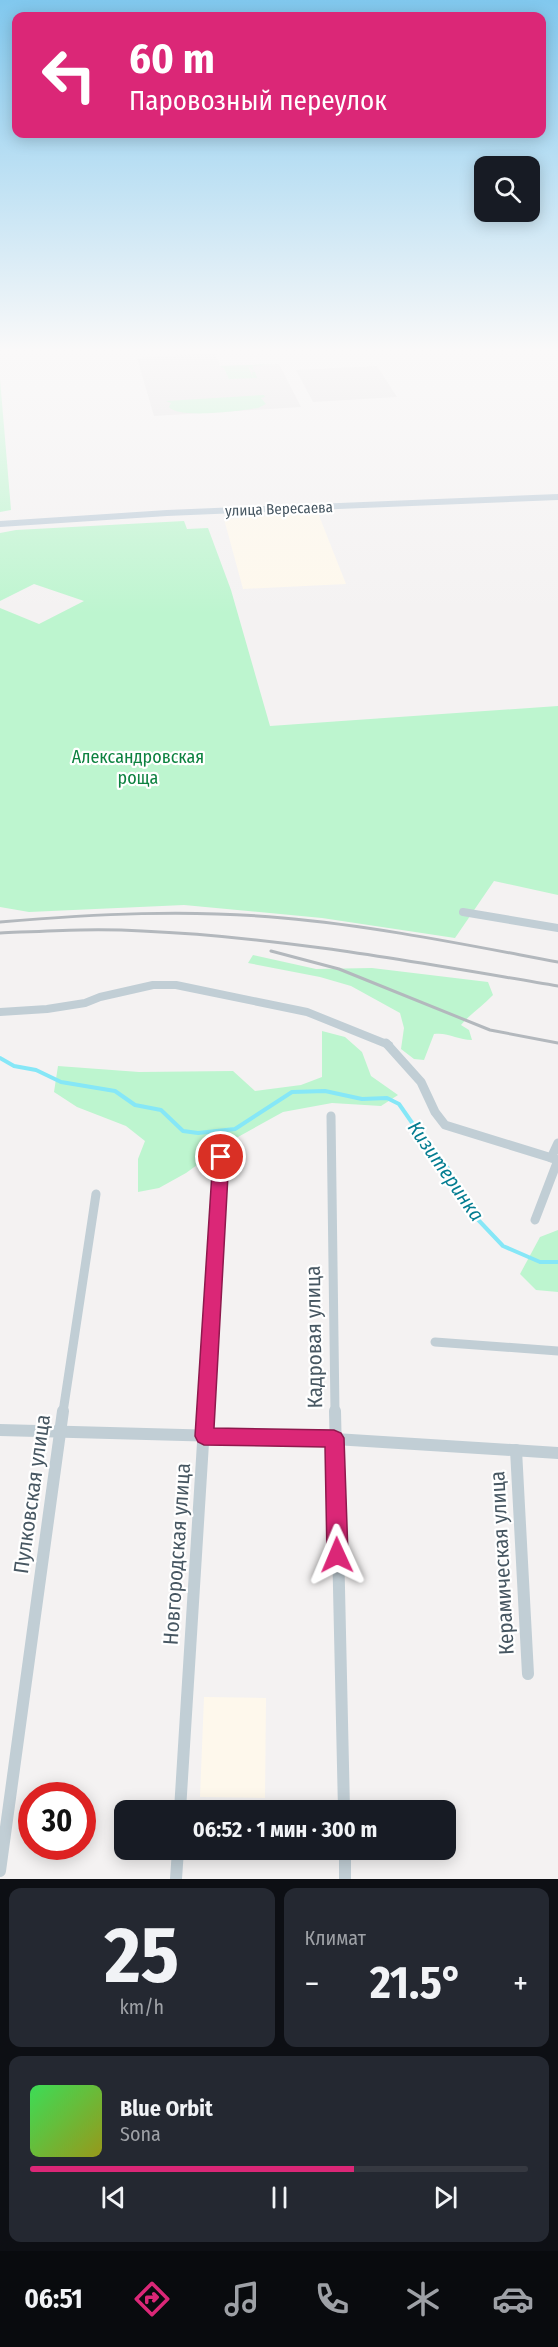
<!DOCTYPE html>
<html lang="ru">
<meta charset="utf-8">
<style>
:root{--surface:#171b24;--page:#242831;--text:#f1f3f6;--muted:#9ea1a6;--line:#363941;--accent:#db2777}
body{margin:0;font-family:"Fira Sans Condensed",sans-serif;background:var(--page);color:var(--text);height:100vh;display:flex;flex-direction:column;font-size:22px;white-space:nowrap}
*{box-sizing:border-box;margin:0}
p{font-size:20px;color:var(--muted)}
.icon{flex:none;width:33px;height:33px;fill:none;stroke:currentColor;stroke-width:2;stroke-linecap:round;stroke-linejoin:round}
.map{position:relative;height:1879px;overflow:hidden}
.drawer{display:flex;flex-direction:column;gap:9px;padding:9px;background:#0d0f14;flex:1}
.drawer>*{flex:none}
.hud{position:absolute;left:12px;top:12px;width:534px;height:126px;border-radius:12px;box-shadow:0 3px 15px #0003;background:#db2777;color:#fff;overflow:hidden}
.tools{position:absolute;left:474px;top:156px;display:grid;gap:12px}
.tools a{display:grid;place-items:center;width:66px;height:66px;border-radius:12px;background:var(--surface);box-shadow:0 3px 15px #0003;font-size:30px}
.speed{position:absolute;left:18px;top:1782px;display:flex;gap:12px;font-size:30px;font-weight:700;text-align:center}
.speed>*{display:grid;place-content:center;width:78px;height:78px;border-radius:50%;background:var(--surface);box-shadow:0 3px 15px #0003;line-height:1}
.speed .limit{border:9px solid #d22;background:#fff;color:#111}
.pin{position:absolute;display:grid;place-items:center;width:51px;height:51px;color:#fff;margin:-26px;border:3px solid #fff;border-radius:50%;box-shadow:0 2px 6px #0007}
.me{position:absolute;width:66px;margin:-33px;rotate:359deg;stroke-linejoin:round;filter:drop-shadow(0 0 4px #0008)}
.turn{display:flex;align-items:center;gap:21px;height:126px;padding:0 18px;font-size:27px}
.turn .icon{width:78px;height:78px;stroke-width:2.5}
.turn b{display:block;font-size:42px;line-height:51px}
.big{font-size:45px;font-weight:700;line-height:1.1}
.drawer .tile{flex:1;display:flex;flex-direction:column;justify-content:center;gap:9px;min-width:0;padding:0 21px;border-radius:12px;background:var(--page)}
.drawer .dial{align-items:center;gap:0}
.dial b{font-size:78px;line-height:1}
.song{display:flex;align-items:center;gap:18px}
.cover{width:72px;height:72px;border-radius:9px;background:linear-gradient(135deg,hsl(130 70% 55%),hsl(60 70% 35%))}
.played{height:6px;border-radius:3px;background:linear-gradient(90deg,var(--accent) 65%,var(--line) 65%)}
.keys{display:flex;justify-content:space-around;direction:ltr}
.heat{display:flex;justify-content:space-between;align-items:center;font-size:33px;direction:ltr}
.drawer .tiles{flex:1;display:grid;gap:9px;grid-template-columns:1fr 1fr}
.tile:last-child{grid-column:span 2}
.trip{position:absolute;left:114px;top:1800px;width:342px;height:60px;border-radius:12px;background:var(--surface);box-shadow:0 3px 15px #0003;font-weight:700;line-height:60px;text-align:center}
.tab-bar{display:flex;height:96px;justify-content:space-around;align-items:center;background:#090b0e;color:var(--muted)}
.tab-bar .icon{width:42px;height:42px}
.tab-bar .on{color:var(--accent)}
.tab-bar b{font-size:27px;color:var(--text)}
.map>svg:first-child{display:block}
</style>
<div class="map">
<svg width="558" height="1879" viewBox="0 0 558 1879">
<rect width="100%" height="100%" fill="#f4f2f2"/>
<!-- commercial -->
<g fill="#fef8ec">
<path d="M318,513L346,584L243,589L224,519Z"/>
<path d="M204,1697L266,1698L265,1798L200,1797Z"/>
</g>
<!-- education -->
<g fill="#e5e3e4">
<path d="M216,353L220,366L279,364L301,407L154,416L137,358Z"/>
<path d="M377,366L397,397L313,402L296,370Z"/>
</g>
<!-- green -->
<g fill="#bdf5cf">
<path d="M273,364L252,366L254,371L248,366L253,378L252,372H255L257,378L229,379L224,368L219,366Z"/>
<path d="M0,379L11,510L0,512Z"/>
<path d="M264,395L265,397L261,398L266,404L258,408C242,411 178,419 169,407L171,403L166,401Z"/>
<path d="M184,521L187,529L208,528L231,590L270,726L558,706V895L494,881L455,938L322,918L184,905L29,912L0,907V608L39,624L84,601L34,584L0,601V533L16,530Z"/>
<path d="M253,955L316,969L372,968L488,982L493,995C483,1006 471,1013 461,1025L469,1030L472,1040C458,1040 448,1032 434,1034L424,1060L414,1059L401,1049L404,1028L400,1013L351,986L320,977L248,963Z"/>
<path d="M322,1031L345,1037L362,1052L371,1076L398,1095L381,1106L332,1103L283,1112L229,1142L186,1173L159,1188L138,1192V1159L145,1141L126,1126L77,1107L54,1092L58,1066L139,1072L233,1071L255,1091L301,1085L322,1077Z"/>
<path d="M558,1230V1292L536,1290L520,1274L540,1237Z"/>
</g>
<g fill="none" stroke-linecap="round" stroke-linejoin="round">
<!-- stream -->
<path stroke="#86e7f7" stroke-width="4" d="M0,1058L14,1066L36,1070L61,1082L115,1091L135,1105L161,1110L183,1131L198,1133L235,1129L292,1092L325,1091L362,1099L387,1098L399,1104L431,1150L448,1168L466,1207L503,1246L540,1262H558"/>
<!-- street-far2 -->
<g stroke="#c1ced5" stroke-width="8">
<path d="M463,912L558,928"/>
<path d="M0,1012L47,1009L85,1003L100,997L153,985H176L307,1012L389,1045"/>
</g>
<!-- street-far1 -->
<g stroke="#c1ced5" stroke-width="9">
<path d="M386,1043L421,1082L435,1112L445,1125L558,1160"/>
<path d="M331,1116L335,1412"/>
<path d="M551,1158L558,1143"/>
<path d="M535,1220L558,1160"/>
<path d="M435,1342L558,1351"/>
<path d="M63,1412L96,1194"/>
<path d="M205,1412L221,1157"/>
</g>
<!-- street -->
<g stroke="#c1ced5" stroke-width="12">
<path d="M335,1411L344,1810"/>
<path d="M0,1430L335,1439L558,1453"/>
<path d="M516,1450L528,1674"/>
<path d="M180,1810L205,1411"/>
<path d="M345,1850V1879"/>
<path d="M0,1871L63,1411"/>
<path d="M176,1879L178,1850"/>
</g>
<!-- secondary -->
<path stroke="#c1cfda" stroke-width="6" d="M0,524L167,513L558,497"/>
<!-- rail -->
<g stroke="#b3b8bd" stroke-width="3">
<path d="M0,922C94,914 189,909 283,918C375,926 467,945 558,962"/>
<path d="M0,933C47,931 94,928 142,931C282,937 420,963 558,986"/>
<path d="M271,951L339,969L490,1030L558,1043"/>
</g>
</g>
<!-- sky -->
<linearGradient id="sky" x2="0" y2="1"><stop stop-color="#81c8ee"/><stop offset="0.57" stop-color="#faf9f9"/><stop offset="1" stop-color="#faf9f9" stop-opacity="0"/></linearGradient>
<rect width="558" height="614" fill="url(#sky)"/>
<!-- route -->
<path fill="#db2777" stroke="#8e194d" stroke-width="1.5" d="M221,1151L227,1153L229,1157L214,1428L334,1430L341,1433L344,1438L348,1555L345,1562L337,1564L330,1562L327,1555L325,1447L204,1445L198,1442L195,1436L213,1157L215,1153Z"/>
<g text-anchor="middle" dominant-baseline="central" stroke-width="4.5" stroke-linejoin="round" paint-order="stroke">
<!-- far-street labels -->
<g font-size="15" fill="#475762" stroke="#fff">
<text transform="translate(279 509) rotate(-2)">улица Вересаева</text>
</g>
<!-- park labels -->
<g font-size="18" fill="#0d8240" stroke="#fff">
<text x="138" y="757">Александровская<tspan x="138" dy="21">роща</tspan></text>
</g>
<!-- water labels -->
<g font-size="20" font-style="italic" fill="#047d91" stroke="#fff">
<text transform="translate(446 1171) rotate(55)">Кизитеринка</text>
</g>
<!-- near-street labels -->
<g font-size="21" fill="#475762" stroke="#fff">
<text transform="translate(314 1337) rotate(-91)">Кадровая улица</text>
<text transform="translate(32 1494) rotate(-82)">Пулковская улица</text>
<text transform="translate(177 1554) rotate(-86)">Новгородская улица</text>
<text transform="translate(502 1563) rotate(-93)">Керамическая улица</text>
</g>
</g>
</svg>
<div class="tools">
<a><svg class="icon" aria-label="search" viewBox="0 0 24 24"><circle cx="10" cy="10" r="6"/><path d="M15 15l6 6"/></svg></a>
</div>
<div class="speed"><div class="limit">30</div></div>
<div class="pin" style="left:221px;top:1157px;background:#d93025"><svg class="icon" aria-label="arrive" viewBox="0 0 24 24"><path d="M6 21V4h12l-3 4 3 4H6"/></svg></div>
<svg class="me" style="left:337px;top:1555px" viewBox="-20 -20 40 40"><path d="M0-17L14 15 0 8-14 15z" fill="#db2777" stroke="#fff" stroke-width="4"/></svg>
<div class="trip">06:52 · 1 мин · 300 m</div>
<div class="hud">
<div class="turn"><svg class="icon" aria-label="left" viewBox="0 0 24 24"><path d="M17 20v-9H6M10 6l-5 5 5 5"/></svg><div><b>60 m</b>Паровозный переулок</div></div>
</div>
</div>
<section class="drawer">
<div class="tiles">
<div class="tile dial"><b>25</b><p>km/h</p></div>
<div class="tile"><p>Климат</p>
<div class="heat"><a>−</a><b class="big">21.5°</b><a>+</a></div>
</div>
<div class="tile">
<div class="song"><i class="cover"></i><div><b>Blue Orbit</b><p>Sona</p></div></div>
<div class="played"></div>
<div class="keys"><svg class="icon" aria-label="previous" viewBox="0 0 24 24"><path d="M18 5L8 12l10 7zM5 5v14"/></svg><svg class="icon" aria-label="pause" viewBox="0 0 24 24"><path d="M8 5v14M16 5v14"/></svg><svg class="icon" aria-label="next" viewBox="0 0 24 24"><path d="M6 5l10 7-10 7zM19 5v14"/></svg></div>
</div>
</div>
</section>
<nav class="tab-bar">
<b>06:51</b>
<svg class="icon on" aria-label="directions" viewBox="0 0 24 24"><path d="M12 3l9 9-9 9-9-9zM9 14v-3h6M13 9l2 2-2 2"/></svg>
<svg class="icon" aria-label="music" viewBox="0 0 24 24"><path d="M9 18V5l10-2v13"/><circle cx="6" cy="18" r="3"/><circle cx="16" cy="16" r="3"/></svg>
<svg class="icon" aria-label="phone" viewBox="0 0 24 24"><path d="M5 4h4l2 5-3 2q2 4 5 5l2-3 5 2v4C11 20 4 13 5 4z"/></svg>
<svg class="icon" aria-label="climate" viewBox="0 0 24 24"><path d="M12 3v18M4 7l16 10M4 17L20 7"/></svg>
<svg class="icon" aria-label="car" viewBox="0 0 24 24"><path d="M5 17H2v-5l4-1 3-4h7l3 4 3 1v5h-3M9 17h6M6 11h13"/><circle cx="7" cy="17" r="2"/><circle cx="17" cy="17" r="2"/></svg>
</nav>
